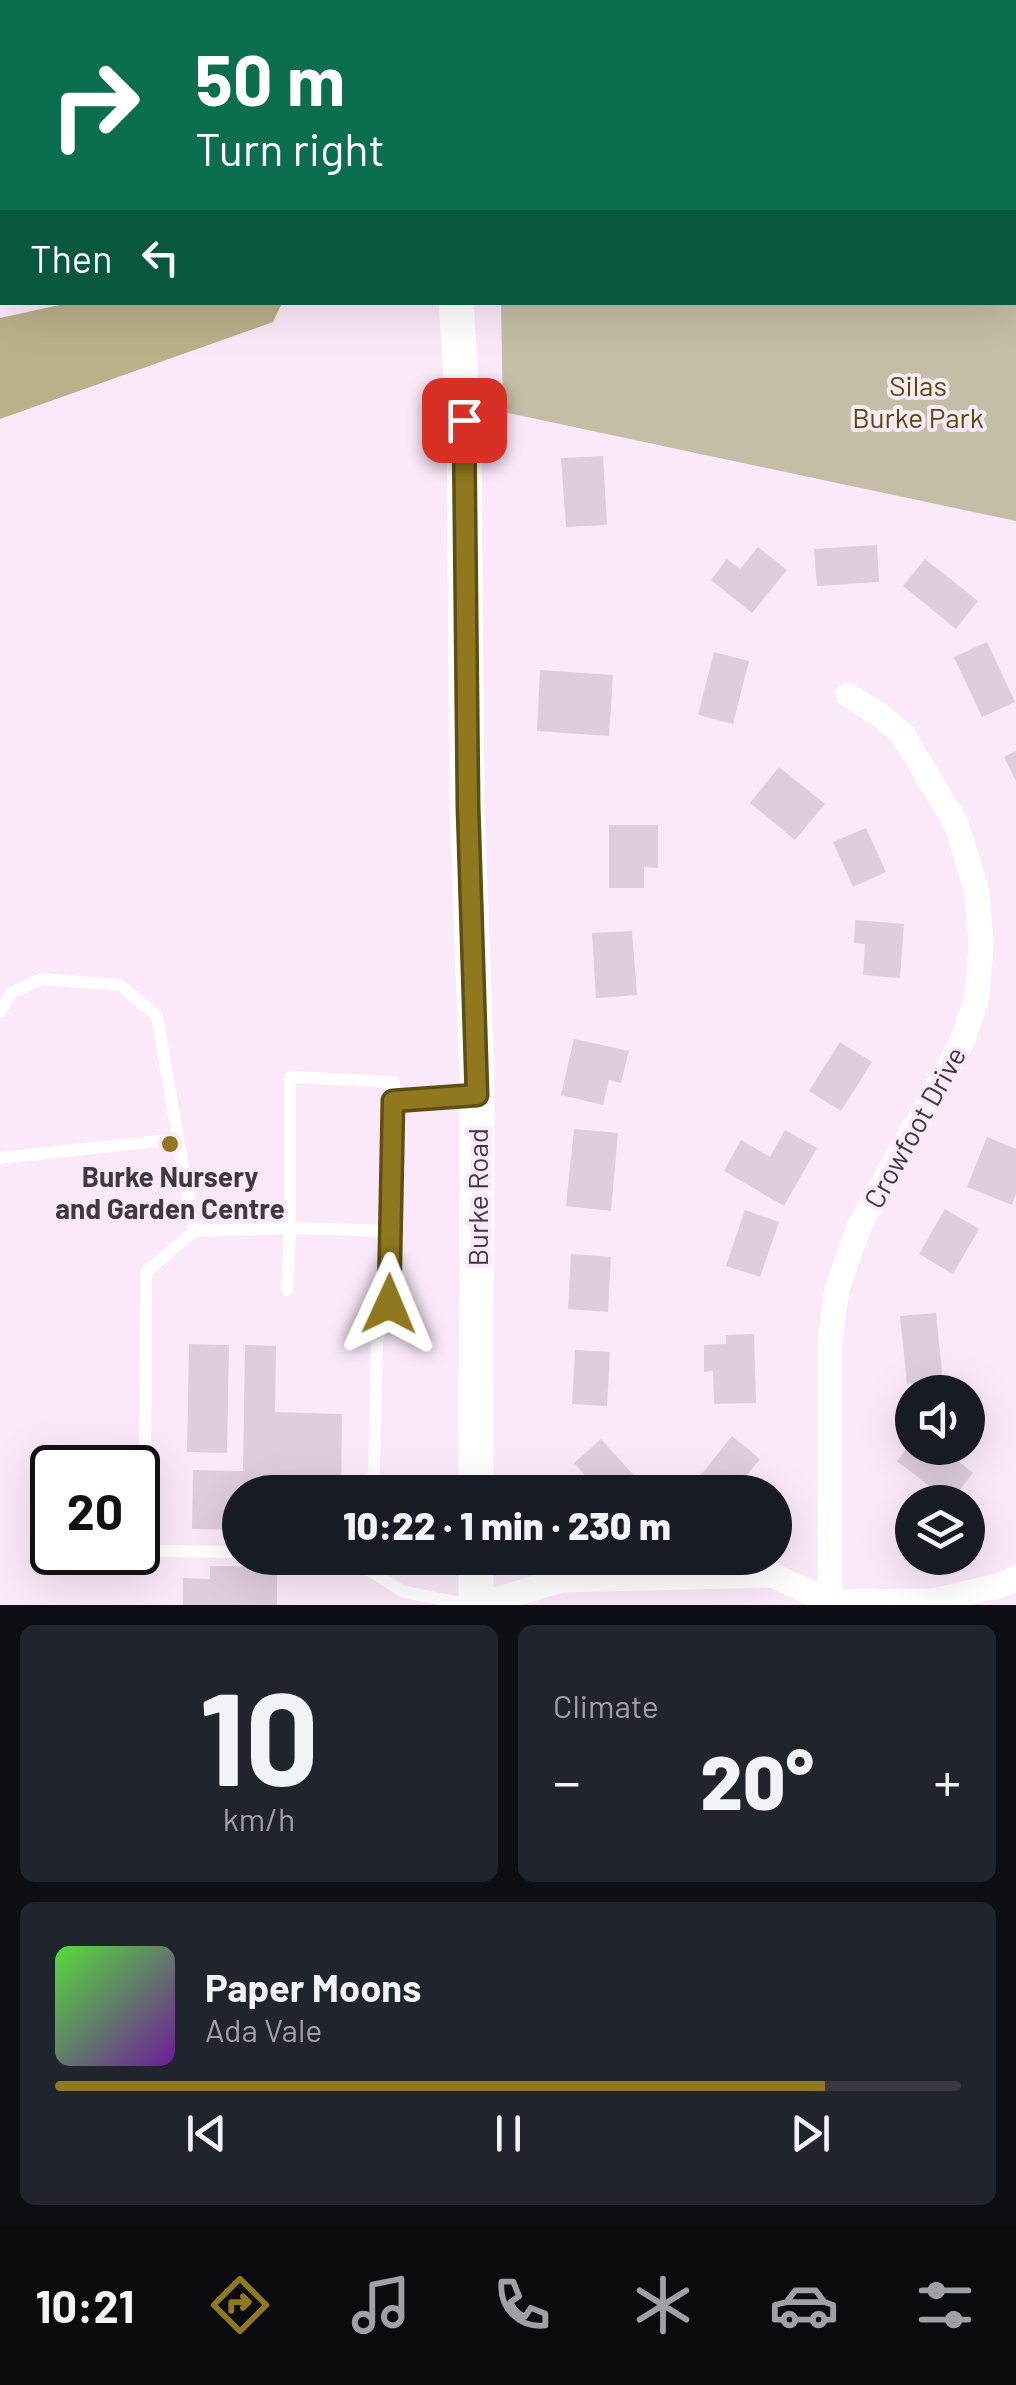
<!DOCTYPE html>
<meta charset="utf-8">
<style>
:root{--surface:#171b24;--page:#20242c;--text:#f1f3f6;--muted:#9ea1a6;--line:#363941;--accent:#8f781e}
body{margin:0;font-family:Barlow,sans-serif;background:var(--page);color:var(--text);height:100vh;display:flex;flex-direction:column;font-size:38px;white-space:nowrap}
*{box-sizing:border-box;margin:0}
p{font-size:32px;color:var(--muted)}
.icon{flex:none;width:55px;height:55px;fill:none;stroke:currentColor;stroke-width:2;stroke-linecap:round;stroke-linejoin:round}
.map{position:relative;height:1605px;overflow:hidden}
.side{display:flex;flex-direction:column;gap:20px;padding:20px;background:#0d0f14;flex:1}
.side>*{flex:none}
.guide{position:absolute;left:0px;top:0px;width:1018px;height:305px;box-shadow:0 10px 40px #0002;background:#0b6e4f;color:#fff;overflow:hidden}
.fabs{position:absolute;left:895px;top:1375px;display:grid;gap:20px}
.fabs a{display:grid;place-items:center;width:90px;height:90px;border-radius:50%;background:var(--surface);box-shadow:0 10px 40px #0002;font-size:50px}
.speed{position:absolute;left:30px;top:1445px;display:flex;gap:20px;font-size:50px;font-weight:700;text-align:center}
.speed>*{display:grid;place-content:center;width:130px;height:130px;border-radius:50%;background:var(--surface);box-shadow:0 10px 40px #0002;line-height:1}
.speed .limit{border:5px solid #111;border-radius:15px;background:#fff;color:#111}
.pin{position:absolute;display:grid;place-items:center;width:85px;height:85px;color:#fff;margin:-42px;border-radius:20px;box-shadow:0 5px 15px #0006}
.me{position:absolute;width:110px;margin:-55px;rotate:1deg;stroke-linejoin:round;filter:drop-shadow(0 0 8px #0008)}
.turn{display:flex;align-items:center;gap:35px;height:210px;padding:0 30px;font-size:45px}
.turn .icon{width:130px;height:130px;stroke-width:2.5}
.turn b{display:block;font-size:70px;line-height:85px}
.then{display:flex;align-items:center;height:95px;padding:0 30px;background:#0003;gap:20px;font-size:38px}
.big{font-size:75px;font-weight:800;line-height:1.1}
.side .tile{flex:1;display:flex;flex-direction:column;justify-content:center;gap:15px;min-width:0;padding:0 35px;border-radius:15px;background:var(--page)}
.side .dial{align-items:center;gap:0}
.dial b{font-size:130px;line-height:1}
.song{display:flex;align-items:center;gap:30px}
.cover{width:120px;height:120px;border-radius:15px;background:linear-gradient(135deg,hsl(110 70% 55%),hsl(280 70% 35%))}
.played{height:10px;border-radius:5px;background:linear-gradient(90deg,var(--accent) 85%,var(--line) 85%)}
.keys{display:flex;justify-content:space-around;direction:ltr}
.heat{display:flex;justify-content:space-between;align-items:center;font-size:55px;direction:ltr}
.side .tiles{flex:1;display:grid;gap:20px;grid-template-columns:1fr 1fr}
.tile:last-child{grid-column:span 2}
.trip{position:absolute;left:222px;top:1475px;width:570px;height:100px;border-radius:50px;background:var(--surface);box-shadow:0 10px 40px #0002;font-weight:800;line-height:100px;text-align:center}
.menu{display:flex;height:160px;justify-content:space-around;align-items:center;background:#090b0e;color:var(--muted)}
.menu .icon{width:70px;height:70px}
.menu .selected{color:var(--accent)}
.menu b{font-size:45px;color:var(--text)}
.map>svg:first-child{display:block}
</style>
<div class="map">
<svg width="1016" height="1605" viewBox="0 0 1016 1605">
<rect width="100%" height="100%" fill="#fbe9fa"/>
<!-- green -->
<path fill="#c4bea7" d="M1016,51V521L503,412L501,303L1015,302Z"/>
<!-- forest -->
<g fill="#bab08a">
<path d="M0,0H238L235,2H2V112L0,113Z"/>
<path d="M73,302H282V303L273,322L0,419V318Z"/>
</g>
<!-- building -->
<g fill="#dfcdde">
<path d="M603,456L607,525L566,527L561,458Z"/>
<path d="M877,545L879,582L817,586L814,549Z"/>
<path d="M758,547L787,570L752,613L711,580L727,559L740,569Z"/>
<path d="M925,559L978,601L956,629L903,586Z"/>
<path d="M987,642L1015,702L982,717L954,657Z"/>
<path d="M714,652L749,661L733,724L698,715Z"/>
<path d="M540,670L613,675L609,736L537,731Z"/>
<path d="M1016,751V781L1004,757Z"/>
<path d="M779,767L825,804L795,840L750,803Z"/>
<path d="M609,825H658V868L644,867V888H609Z"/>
<path d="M866,828L886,872L853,887L833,842Z"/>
<path d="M855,920L904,924L900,978L863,975L865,944L854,943Z"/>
<path d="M632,931L637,995L596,998L592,933Z"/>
<path d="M574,1039L629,1051L621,1083L609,1080L603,1105L561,1095Z"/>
<path d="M840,1042L872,1062L841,1111L809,1091Z"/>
<path d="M574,1129L618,1133L611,1211L566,1206Z"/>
<path d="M785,1130L817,1148L784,1206L724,1171L741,1140L770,1157Z"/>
<path d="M987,1137L1016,1149V1194L1012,1205L967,1187Z"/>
<path d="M945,1209L979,1229L953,1274L919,1254Z"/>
<path d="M745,1210L779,1222L760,1277L726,1266Z"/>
<path d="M571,1254L611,1257L608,1312L568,1309Z"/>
<path d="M936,1313L943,1381L907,1384L900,1316Z"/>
<path d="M754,1334L756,1403L714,1404L713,1371L704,1372V1345L726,1344V1335Z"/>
<path d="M189,1344L229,1345L227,1453L187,1452Z"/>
<path d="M245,1345L276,1346L275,1412L342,1414L341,1492H240V1530L192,1529L193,1470L243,1471Z"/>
<path d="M575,1350L610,1352L607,1406L572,1404Z"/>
<path d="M732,1436L760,1459L733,1492H710L696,1481Z"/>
<path d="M601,1439L638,1480L624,1492H600L574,1463Z"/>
<path d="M912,1442V1448H942L973,1473L950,1502L897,1461Z"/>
<path d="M210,1566L277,1567V1605H183V1578L210,1579Z"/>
</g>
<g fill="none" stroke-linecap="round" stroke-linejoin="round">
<!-- path -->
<g stroke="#a79aa6" stroke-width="5" stroke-dasharray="5 5" stroke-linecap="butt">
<path d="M695,0L700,2"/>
<path d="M1015,69H1016"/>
</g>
<!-- lane -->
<g stroke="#fff" stroke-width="12">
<path d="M0,1012L11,993L41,979L120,985L157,1016L194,1231"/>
<path d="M0,1158L178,1139"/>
<path d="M390,1231L290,1228V1077L394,1082L393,1101"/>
<path d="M367,1492L374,1474L377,1340L389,1304L393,1101L474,1095"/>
<path d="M240,1552L156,1551L145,1527L146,1272L194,1231L290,1228L287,1290"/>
<path d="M293,1558L360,1565V1560"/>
<path d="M360,1565L404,1592L471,1605"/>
</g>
<!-- street -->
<g stroke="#fff" stroke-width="25">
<path d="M830,1602V1341L837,1289L859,1226L962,1042L977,997L981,945L977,892L956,824L903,735L880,715L848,695"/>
<path d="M479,1605L561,1580L772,1575L830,1602L933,1601L1002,1585L1016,1578"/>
</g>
<!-- secondary -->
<g stroke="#fff" stroke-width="35">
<path d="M406,0V2"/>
<path d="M456,302L464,420L467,806L477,1075L476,1492"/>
<path d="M476,1605V1558"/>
</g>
</g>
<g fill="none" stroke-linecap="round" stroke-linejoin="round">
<defs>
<path id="route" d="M389,1304L393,1101L477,1095L468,806L464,420"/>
</defs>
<!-- route casing -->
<use href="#route" stroke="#5d4e14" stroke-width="25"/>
<!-- route -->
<use href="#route" stroke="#8f781e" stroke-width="18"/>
</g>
<!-- markers -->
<circle fill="#8f781e" stroke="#fbe9fa" stroke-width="4" cx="170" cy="1144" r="10"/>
<g text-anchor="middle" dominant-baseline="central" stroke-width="8" stroke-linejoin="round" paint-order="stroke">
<!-- park labels -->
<g font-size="28" fill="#5b4a04" stroke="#fbe9fa">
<text x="918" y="385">Silas<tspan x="918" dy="32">Burke Park</tspan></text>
</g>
<!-- street labels -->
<g font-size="28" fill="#403940" stroke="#fbe9fa">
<text transform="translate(914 1127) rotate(-61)">Crowfoot Drive</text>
<text transform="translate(477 1197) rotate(-90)">Burke Road</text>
</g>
<!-- poi labels -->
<g font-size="28" font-weight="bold" fill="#403940" stroke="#fbe9fa">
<text x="170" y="1176">Burke Nursery<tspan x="170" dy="32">and Garden Centre</tspan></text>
</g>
</g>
</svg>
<div class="fabs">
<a><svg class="icon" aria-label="sound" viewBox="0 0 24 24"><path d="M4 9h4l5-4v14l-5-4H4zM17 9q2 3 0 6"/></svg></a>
<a><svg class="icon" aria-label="layers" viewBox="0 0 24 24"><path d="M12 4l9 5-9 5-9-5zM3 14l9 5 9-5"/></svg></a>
</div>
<div class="speed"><div class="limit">20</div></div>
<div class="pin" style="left:464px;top:420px;background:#d93025"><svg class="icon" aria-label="arrive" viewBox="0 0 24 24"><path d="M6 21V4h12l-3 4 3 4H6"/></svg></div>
<svg class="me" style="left:389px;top:1304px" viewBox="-20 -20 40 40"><path d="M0-17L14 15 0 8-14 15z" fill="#8f781e" stroke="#fff" stroke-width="4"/></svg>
<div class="trip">10:22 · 1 min · 230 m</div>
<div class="guide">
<div class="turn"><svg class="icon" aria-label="right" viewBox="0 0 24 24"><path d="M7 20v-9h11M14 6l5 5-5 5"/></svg><div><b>50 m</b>Turn right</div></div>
<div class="then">Then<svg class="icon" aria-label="left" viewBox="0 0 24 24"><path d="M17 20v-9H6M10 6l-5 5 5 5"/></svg></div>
</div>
</div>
<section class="side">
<div class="tiles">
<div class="tile dial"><b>10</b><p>km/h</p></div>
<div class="tile"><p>Climate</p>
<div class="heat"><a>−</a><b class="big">20°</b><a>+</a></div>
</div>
<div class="tile">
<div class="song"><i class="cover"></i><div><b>Paper Moons</b><p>Ada Vale</p></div></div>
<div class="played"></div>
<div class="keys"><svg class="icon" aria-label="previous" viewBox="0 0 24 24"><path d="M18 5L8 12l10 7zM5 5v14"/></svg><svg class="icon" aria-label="pause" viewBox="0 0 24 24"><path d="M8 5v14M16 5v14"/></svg><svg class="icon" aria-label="next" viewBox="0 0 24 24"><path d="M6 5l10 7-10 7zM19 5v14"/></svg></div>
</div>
</div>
</section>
<nav class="menu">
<b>10:21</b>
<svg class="icon selected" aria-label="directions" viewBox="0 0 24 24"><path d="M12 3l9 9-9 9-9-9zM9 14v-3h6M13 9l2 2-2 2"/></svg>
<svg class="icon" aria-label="music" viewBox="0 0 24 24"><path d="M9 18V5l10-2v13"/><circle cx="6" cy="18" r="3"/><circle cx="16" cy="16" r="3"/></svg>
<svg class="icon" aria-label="phone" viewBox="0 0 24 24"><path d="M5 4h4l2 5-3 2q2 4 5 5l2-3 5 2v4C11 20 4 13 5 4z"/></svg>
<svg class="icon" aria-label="climate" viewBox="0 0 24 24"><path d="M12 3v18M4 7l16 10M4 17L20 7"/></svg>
<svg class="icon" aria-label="car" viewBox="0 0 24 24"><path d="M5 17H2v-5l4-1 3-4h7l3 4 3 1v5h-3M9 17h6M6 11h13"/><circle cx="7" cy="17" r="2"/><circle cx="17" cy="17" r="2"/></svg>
<svg class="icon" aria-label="filters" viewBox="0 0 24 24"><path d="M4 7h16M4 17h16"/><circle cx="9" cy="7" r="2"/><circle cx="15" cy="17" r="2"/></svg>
</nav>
